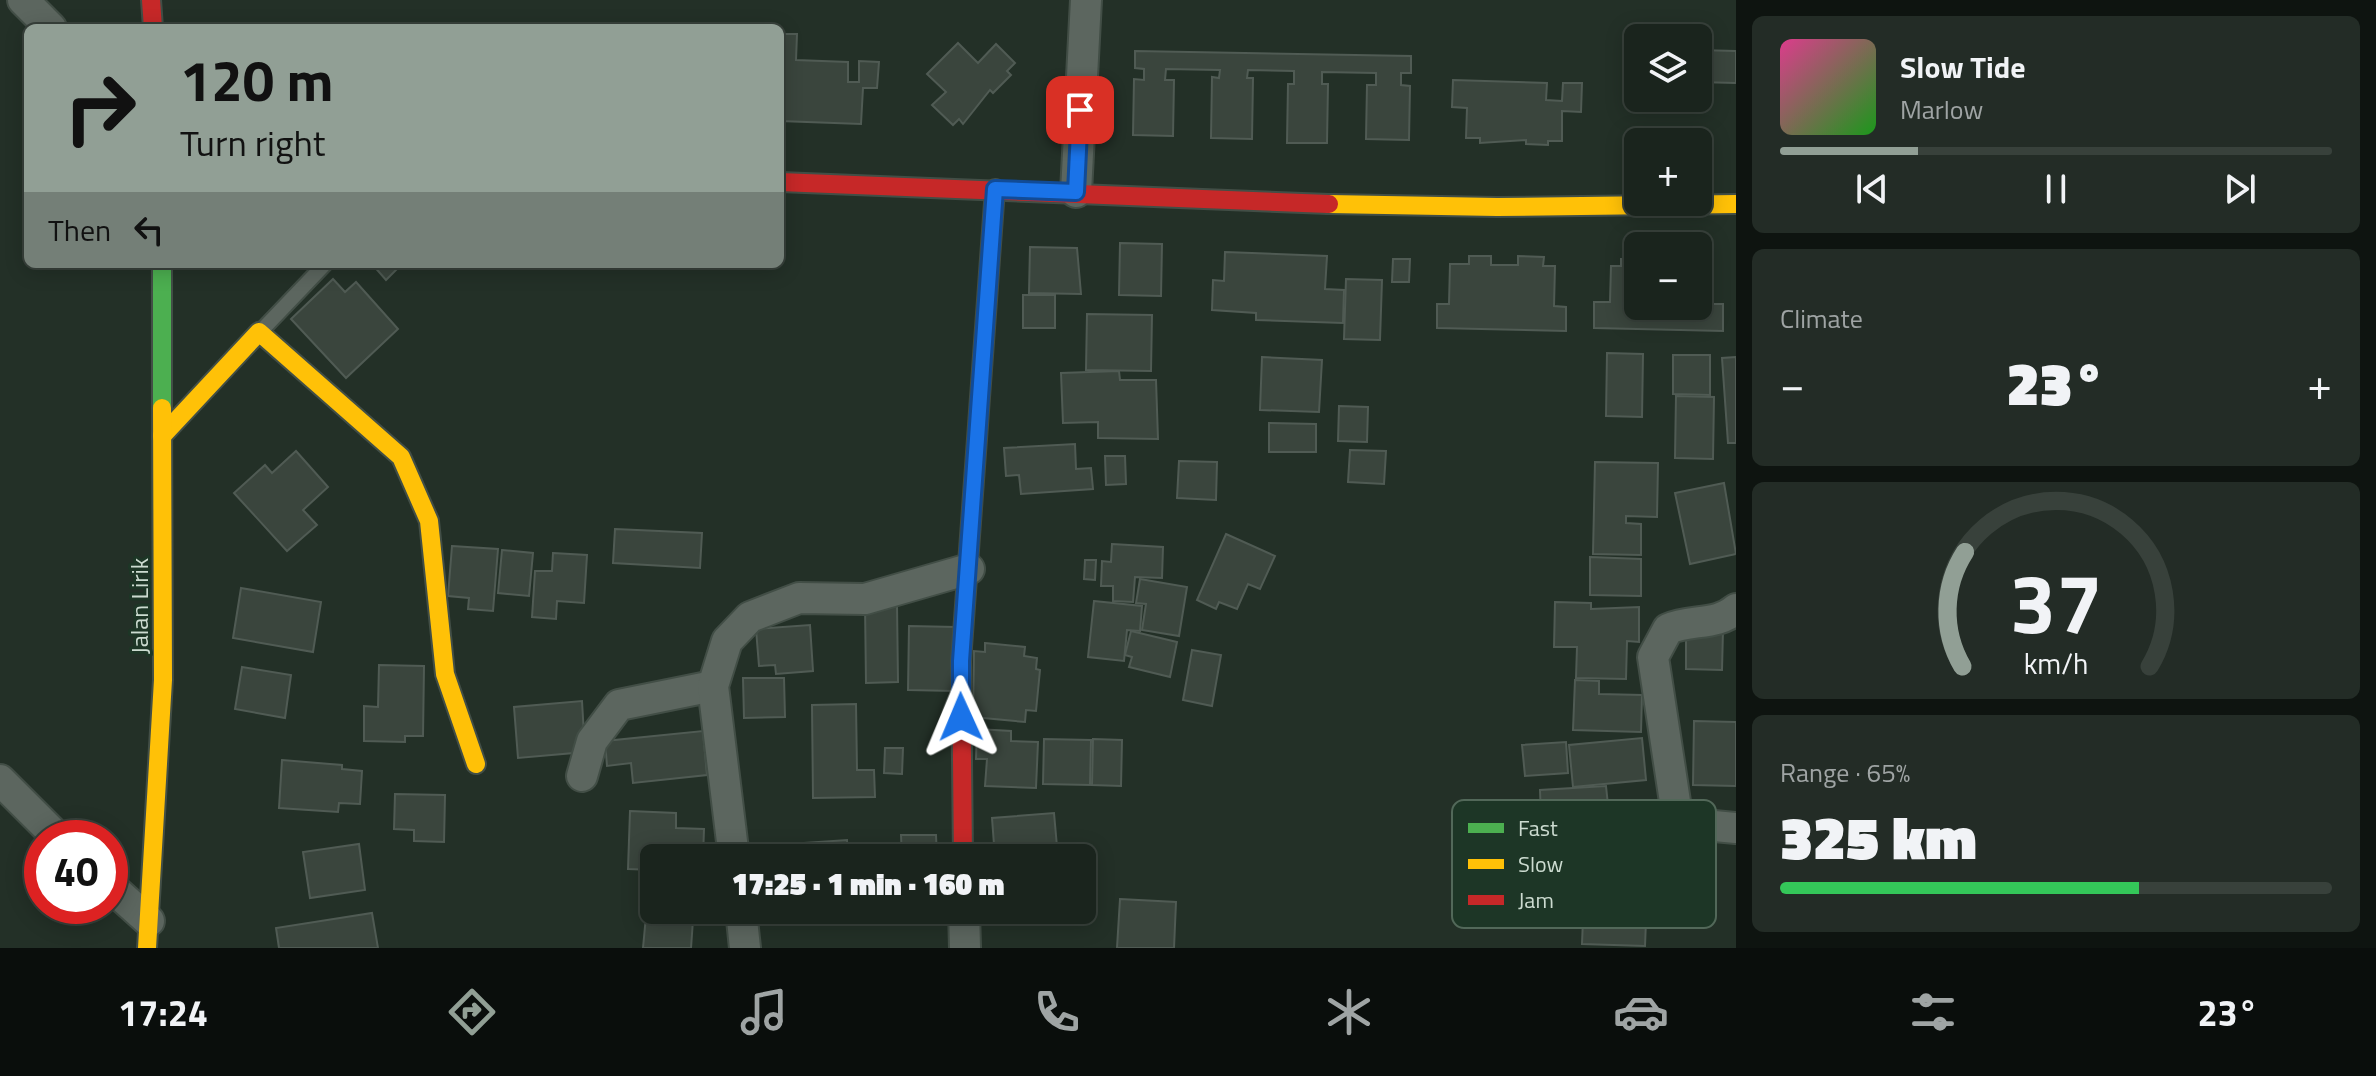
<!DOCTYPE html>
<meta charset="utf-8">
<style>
:root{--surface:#1a241d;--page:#232c26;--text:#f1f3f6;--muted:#9fa4a4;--line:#38413b;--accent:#919f95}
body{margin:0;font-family:"Titillium Web",sans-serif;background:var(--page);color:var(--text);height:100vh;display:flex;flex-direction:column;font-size:30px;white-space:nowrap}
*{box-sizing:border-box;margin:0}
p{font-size:26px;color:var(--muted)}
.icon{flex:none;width:44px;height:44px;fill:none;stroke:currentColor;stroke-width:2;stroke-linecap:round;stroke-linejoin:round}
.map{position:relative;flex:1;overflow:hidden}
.side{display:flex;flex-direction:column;gap:16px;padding:16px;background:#0e1410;width:640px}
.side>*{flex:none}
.guide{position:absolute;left:24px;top:24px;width:760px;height:244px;border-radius:12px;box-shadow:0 4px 20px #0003,0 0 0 2px var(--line);background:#919f95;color:#111;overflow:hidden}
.fabs{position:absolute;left:1624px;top:24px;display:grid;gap:16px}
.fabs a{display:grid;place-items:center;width:88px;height:88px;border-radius:12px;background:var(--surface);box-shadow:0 4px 20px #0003,0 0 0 2px var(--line);font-size:40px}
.speed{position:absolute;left:24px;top:820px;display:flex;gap:16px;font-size:40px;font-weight:700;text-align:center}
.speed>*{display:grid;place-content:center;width:104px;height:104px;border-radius:50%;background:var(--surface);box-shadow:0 4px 20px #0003,0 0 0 2px var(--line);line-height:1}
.speed .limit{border:12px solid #d22;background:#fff;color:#111}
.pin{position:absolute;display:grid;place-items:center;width:68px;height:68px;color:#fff;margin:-34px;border-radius:16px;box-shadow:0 4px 12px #0006}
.me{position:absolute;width:88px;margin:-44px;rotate:359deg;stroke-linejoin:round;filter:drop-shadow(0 0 6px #0008)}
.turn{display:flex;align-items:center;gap:28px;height:168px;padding:0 24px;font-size:36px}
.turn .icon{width:104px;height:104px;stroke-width:2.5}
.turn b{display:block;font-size:56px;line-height:68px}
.then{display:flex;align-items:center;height:76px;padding:0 24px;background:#0003;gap:16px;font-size:30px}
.big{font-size:60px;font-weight:800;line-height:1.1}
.side .widget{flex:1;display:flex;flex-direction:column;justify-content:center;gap:12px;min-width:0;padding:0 28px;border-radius:12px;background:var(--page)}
.side .dial{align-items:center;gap:0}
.dial svg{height:208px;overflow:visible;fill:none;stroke:var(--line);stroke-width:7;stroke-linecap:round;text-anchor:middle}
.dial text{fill:var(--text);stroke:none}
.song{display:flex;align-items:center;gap:24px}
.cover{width:96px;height:96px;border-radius:12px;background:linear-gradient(135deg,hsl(330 70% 55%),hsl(120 70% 35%))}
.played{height:8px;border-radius:4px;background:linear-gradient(90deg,var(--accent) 25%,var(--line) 25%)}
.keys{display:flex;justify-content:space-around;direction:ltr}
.heat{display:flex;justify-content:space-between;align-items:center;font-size:44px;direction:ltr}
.charge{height:12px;border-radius:6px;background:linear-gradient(90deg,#34c759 65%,var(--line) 0)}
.trip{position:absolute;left:640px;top:844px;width:456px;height:80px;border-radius:12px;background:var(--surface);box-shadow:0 4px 20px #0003,0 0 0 2px var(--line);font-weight:800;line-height:80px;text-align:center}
.dock{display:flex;height:128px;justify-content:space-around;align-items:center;background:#0a0e0c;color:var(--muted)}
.dock .icon{width:56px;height:56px}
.dock .on{color:var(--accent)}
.dock b{font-size:36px;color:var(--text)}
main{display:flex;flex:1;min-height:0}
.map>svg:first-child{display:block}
</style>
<main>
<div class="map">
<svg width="1736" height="948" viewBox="0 0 1736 948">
<rect width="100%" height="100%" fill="#233027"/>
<!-- building -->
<g fill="#3a453d" stroke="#505b54" stroke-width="2">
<path d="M780,34H797L796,60L848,62V82H859V61L879,62L877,88H863L861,124L780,121Z"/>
<path d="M958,43L978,63L996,44L1015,63L1007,71L1011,75L993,93L990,90L963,124L959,119L953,125L932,105L946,92L927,74Z"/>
<path d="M1698,50L1736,51V83L1698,82Z"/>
<path d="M1135,51L1411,56V73H1401V85L1410,86L1409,140L1366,139L1367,85H1376V73L1322,72V84H1328L1327,143H1287L1288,84H1294V71L1248,70L1247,78H1253L1252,139L1211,138L1212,77L1219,78L1220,70L1166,69L1165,80H1174L1173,136L1133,135L1134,79L1144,80V69L1135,68Z"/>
<path d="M1453,80L1547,83L1546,100L1562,101L1563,83H1582L1581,112L1562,111V141H1548V145L1526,144V140L1480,143V138H1466L1467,108L1452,107Z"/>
<path d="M1120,243L1162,244L1161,296L1119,295Z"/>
<path d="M1030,247L1077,248L1081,294L1029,293Z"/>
<path d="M1225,252L1327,256L1325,289L1344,290L1343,323L1256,320V313L1212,310L1213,280L1224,281Z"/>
<path d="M1469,256H1491V265H1518V256L1544,257L1543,266H1555L1554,306L1566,307V331L1437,328V304H1449L1450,264H1469Z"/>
<path d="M1393,259H1410L1409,282H1392Z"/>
<path d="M1621,259L1638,260V306H1698V268H1707L1706,304H1723V331L1594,328V302H1610L1611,266H1621Z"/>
<path d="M372,264H402L386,280Z"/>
<path d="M333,279L345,292L356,282L398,329L346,378L291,319Z"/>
<path d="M1346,279L1382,280L1380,340L1344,339Z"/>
<rect x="1023" y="295" width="32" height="33"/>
<path d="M1087,314L1152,315L1151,371L1086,370Z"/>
<path d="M1607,353L1643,354L1642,417L1606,416Z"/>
<path d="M1673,355H1710V395L1673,394Z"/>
<path d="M1262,357L1322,360L1319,412L1260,410Z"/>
<path d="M1736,357V443H1728L1722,358Z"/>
<path d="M1119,371L1120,380H1156L1158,439L1098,438V422L1063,423L1061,373Z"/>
<path d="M1676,396L1714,397L1713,459L1675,458Z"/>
<path d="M1339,406L1368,407L1367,442L1338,441Z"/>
<path d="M1269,423L1316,424V452H1269Z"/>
<path d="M1075,444L1076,469L1091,468L1093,489L1021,494L1019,475L1006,476L1004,448Z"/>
<path d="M1350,450L1386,451L1384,484L1348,482Z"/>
<path d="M296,451L328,487L303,510L317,525L287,551L234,493L265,465L272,473Z"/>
<path d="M1105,456H1125L1126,484L1106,485Z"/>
<path d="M1179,461L1217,462L1216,500L1177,498Z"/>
<path d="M1595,462L1658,463L1657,517L1626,516V523L1641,524V555L1593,554Z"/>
<path d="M1724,483L1736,554L1690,564L1675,493Z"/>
<path d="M615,529L702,533L700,568L613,563Z"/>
<path d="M1226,534L1275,556L1260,589L1248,584L1237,609L1219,602L1216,609L1197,600Z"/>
<path d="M1112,544L1163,547L1162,578L1135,577L1133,602L1113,601V586H1101L1102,561L1111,562Z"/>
<path d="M452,546L498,549L493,611L468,609L469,598L448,596Z"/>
<path d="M502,550L533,553L529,596L498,593Z"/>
<path d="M553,553L587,555L584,603L557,601L556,619L532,617L535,571H552Z"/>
<path d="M1590,557L1641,559V596L1590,595Z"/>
<path d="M1085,560H1096L1095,580L1084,579Z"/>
<path d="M1140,579L1187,587L1179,636L1142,630L1146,604L1136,603Z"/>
<path d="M241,588L321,602L313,652L233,638Z"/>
<path d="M1094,601L1142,606L1140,631L1127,630L1124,661L1088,657Z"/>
<path d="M1555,602L1591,603V609L1639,607V642L1627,641L1626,679L1576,678L1577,647H1554Z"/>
<path d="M865,604H897L898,682L866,683Z"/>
<path d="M810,625L813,671L776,674L775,665L759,666L756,629Z"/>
<path d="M909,626L956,627L955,691L908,690Z"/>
<path d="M1686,630H1723L1722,670L1686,669Z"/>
<path d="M1131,631L1177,642L1170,677L1129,667L1132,657L1125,655Z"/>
<path d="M985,643L1025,647L1024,656L1037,658L1036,669L1040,670L1036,711L1026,710L1025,722L973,717L974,651L985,652Z"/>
<path d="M1192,650L1221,655L1212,706L1183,700Z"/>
<path d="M379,665L424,666L423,736H405V742L364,741V706L378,707Z"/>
<path d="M242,667L291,675L285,718L235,709Z"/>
<path d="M743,678H784L785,717L744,718Z"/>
<path d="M1575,680L1599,681V694L1642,695L1641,732L1573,730Z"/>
<path d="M582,701L585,752L518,758L514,707Z"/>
<path d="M856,704L857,770H874L875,797L813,798L812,705Z"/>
<path d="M1694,721L1736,722V786L1693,785Z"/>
<path d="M977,729L1011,731V741L1038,742L1036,788L985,786L987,759H976Z"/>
<path d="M703,731L707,775L633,783L631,763L607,766L605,741Z"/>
<path d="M1642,738L1646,780L1573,787L1569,745Z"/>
<path d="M1044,739L1091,740L1090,785L1043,784Z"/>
<path d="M1093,739L1122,740L1121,786L1092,785Z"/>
<path d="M1566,742L1568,773L1525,776L1522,745Z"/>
<path d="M885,748H903L902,774L884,773Z"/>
<path d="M282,760L342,765V769L362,771L360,804L339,803L338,812L279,808Z"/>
<path d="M1606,786L1608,805L1641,803L1643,830L1580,836L1579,816L1541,818L1540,790Z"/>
<path d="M395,794L445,795L444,842L414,841V830L394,829Z"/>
<path d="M630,811L676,813V828L704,829L703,858H654V870L628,869Z"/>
<path d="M1054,813L1058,858H995L992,818Z"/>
<path d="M901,835H936L937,858H902Z"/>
<path d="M847,840L848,858H776L775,845Z"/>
<path d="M359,844L365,890L310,898L303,852Z"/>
<path d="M1584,894L1647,896L1645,946L1582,944Z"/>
<path d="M1120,899L1176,902L1174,948H1117Z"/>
<path d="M372,913L378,948H279L276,928Z"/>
<path d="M646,916L693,920L691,948H643Z"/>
</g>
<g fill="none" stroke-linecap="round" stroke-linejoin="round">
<defs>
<path id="lane" d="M262,330L325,264"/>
<g id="street">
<path d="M23,0L51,28"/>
<path d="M1076,192L1086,0"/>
<path d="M1736,609C1717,626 1691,619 1668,629L1653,657L1677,815L1683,823L1736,828"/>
<path d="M582,776L592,741L619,705L713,686"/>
<path d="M0,780L58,838"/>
<path d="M734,858L713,686L727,641L750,617L799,598L865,599L969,569"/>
<path d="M110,886L149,921"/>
<path d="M741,910L745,948"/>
<path d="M964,910L965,948"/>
</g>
<path id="fast" d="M162,264V408"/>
<g id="slow">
<path d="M1329,204L1497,207L1736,204"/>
<path d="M162,436L259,332L401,457L429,521L445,674L476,764"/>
<path d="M147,948L163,680L162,408"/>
</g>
<g id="jam">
<path d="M151,0L153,28"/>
<path d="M780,182L1329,204"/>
<path d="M963,858L961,661L995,189"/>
</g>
</defs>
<!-- lane casing -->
<use href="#lane" stroke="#424e46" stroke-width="18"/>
<!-- street casing -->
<use href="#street" stroke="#424e46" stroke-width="34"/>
<!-- fast casing -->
<use href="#fast" stroke="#424e46" stroke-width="22"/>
<!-- slow casing -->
<use href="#slow" stroke="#424e46" stroke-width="22"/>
<!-- jam casing -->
<use href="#jam" stroke="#424e46" stroke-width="22"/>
<!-- lane -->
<use href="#lane" stroke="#5c665f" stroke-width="14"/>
<!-- street -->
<use href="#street" stroke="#5c665f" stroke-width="30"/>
<!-- fast -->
<use href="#fast" stroke="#4caf50" stroke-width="18"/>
<!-- slow -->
<use href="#slow" stroke="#ffc107" stroke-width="18"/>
<!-- jam -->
<use href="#jam" stroke="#c62828" stroke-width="18"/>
</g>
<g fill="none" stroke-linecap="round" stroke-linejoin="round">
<defs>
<path id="route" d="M961,717V661L995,189L1076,192L1080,110"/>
</defs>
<!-- route casing -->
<use href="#route" stroke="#114b97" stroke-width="20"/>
<!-- route -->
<use href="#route" stroke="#1a73e8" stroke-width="14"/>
</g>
<g text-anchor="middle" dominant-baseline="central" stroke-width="6" stroke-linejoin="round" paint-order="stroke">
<!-- street labels -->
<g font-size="24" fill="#ccdbd0" stroke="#1d3626">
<text transform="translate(139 606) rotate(-90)">Jalan Lirik</text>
</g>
</g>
<!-- legend -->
<rect x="1452" y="800" width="264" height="128" rx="12" fill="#1d3626" stroke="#526859" stroke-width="2"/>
<rect x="1468" y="823" width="36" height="10" fill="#4caf50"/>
<rect x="1468" y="859" width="36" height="10" fill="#ffc107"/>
<rect x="1468" y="895" width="36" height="10" fill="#c62828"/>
<g font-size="22" fill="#ccdbd0">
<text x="1518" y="836">Fast</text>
<text x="1518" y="872">Slow</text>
<text x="1518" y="908">Jam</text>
</g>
</svg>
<div class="fabs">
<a><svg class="icon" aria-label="layers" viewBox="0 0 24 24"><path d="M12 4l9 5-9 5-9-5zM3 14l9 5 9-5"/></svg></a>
<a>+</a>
<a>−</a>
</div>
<div class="speed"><div class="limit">40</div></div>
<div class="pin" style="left:1080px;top:110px;background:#d93025"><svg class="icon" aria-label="arrive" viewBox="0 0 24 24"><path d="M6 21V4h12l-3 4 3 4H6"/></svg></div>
<svg class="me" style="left:961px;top:717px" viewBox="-20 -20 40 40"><path d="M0-17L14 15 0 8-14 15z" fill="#1a73e8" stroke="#fff" stroke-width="4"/></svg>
<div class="trip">17:25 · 1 min · 160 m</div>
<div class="guide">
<div class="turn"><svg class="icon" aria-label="right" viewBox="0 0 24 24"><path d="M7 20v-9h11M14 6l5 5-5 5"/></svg><div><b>120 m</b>Turn right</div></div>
<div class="then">Then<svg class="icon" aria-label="left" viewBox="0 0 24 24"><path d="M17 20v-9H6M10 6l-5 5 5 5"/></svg></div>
</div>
</div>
<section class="side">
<div class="widget">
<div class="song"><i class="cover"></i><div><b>Slow Tide</b><p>Marlow</p></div></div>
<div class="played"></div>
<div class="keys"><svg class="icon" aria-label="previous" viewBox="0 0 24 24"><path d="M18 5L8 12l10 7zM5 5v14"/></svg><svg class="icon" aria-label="pause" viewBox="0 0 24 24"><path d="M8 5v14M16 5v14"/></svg><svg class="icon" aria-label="next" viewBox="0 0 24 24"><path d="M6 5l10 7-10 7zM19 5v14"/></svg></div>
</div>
<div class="widget"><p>Climate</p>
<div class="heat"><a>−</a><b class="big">23°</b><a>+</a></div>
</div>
<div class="widget dial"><svg viewBox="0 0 100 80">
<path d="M14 69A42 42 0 1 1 86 69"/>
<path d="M14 69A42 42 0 0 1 15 25" stroke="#919f95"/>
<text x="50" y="56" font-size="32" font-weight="700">37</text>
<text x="50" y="72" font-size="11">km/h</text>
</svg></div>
<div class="widget"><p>Range · 65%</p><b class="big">325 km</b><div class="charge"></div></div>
</section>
</main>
<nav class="dock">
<b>17:24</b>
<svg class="icon on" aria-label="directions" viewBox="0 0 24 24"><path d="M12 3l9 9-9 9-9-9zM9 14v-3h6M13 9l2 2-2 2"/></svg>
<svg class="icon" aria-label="music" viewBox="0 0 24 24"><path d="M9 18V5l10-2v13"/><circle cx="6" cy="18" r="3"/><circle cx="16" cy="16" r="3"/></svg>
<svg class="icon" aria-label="phone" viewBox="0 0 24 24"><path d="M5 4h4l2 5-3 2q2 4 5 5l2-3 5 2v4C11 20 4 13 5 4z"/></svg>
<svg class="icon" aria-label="climate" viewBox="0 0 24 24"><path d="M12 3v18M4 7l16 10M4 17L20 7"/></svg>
<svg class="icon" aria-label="car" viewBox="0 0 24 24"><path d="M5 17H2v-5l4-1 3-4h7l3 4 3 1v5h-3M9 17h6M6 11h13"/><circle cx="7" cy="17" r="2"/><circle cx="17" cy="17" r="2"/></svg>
<svg class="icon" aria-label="filters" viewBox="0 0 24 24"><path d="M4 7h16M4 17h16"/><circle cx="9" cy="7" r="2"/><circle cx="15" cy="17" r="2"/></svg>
<b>23°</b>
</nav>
